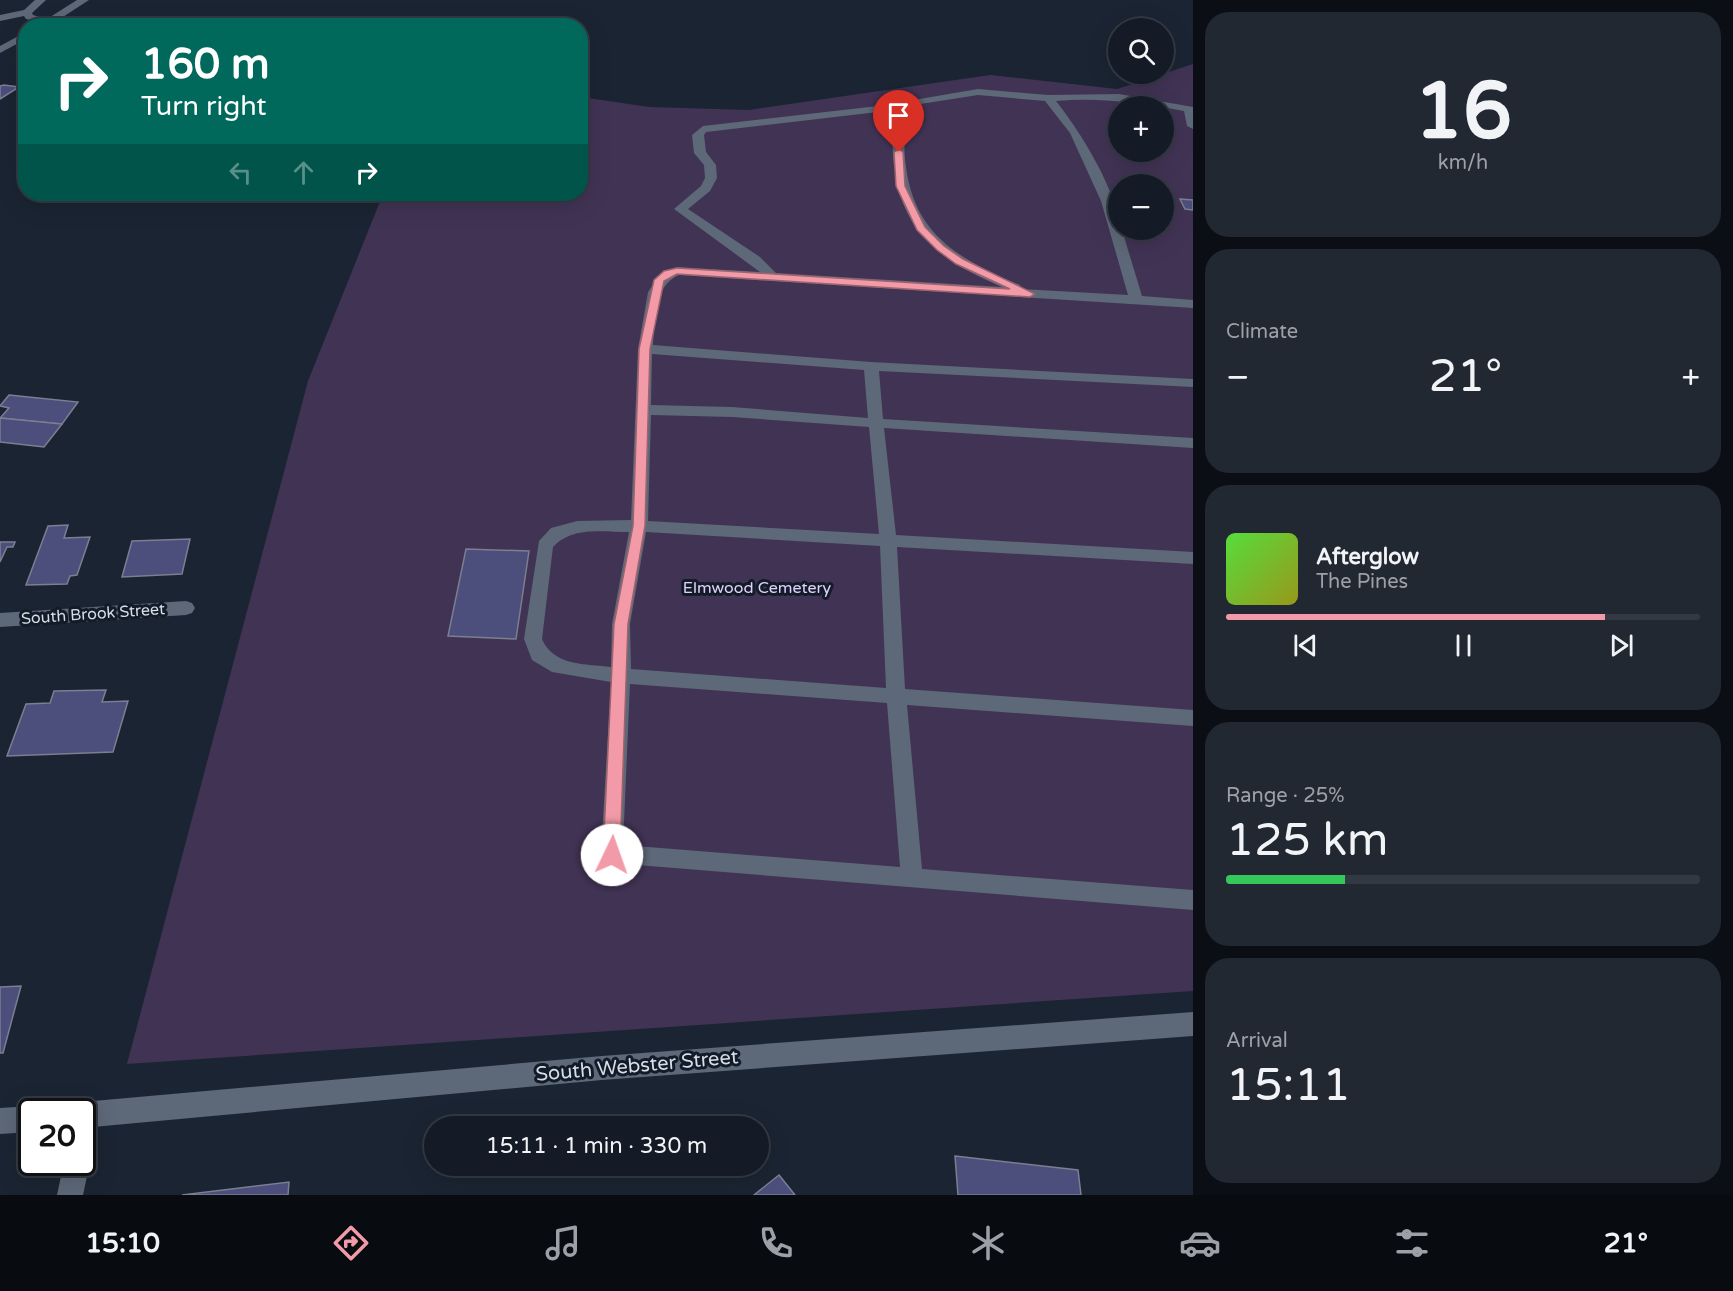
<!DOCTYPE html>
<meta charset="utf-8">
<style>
:root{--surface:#141b26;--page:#212832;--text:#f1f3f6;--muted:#9da1a7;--line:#333943;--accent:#f39aa8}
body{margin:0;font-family:"Varela Round",sans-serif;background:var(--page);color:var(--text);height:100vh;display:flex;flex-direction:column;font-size:22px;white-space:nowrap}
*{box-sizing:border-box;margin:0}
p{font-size:20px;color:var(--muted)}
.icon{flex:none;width:33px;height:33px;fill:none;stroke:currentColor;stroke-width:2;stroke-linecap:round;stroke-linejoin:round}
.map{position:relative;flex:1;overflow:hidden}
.details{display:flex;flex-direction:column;gap:12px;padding:12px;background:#0b0f15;width:540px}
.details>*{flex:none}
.banner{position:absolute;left:18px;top:18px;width:570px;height:183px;border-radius:24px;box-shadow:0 6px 24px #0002,0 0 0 2px var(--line);background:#00695c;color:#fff;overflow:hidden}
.controls{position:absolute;left:1108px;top:18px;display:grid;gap:12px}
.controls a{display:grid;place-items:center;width:66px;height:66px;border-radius:50%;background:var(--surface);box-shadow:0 6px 24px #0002,0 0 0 2px var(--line);font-size:30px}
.speed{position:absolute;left:18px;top:1098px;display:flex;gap:12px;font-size:30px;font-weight:700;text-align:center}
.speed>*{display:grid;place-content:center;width:78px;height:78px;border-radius:50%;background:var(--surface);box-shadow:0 6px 24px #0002,0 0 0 2px var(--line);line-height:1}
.speed .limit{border:3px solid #111;border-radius:9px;background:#fff;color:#111}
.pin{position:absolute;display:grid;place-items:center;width:51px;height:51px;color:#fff;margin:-62px -26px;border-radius:50% 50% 50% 0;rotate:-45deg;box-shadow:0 0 6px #0007}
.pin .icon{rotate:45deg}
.me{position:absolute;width:66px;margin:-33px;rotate:3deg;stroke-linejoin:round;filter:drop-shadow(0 0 4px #0008)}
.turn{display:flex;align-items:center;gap:21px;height:126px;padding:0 24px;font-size:27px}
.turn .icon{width:78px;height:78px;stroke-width:2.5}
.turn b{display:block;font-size:42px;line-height:51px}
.lanes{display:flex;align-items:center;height:57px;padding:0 24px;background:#0003;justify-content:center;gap:30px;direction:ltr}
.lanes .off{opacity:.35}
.big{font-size:45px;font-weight:600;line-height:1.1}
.details .tile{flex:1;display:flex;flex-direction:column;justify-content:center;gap:9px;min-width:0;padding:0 21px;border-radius:24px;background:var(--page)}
.details .dial{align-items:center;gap:0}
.dial b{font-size:78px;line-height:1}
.song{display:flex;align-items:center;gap:18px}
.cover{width:72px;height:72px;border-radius:9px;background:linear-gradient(135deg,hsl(110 70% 55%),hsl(60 70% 35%))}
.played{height:6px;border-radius:3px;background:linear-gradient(90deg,var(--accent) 80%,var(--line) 80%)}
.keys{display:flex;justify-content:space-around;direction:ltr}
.heat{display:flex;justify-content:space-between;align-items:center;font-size:33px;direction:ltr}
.charge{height:9px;border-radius:4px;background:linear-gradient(90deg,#34c759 25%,var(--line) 0)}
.trip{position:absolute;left:424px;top:1116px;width:345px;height:60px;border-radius:30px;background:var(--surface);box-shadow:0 6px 24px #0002,0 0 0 2px var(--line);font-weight:600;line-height:60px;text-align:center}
.menu{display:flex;height:96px;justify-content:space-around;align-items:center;background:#080b0f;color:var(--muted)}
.menu .icon{width:42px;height:42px}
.menu .on{color:var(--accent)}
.menu b{font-size:27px;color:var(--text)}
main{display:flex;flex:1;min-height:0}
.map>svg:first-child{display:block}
</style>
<main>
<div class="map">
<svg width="1193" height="1195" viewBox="0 0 1193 1195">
<rect width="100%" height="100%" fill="#1b2432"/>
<!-- green -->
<path fill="#413354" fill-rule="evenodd" d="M1193,64V991L127,1064L308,381L383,194H580L581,97L649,107L749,110L990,75L1117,89ZM1119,106H1164V152H1119ZM1119,184H1164V230H1119Z"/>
<!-- building -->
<g fill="#4c4e7c" stroke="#7c7e91" stroke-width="1.5">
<path d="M4,85L19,87L0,99V86Z"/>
<path d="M1180,199L1193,200V210L1185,209Z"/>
<path d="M9,395L78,402L62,424L0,418L9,408L0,406Z"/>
<path d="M0,418L62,424L44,447L0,442Z"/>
<path d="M68,525L64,538L90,537L77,575L70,576L67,584L26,585L48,526Z"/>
<path d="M190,539L182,574L122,577L132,541Z"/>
<path d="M0,542H15L13,547H7L0,562Z"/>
<path d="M466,549L529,551L516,639L448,636Z"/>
<path d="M106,690L102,702L128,701L113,752L7,756L26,704L50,703L54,691Z"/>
<path d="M21,986L3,1053H0V987Z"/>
<path d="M955,1156L1078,1170L1081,1195H958Z"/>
<path d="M779,1175L795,1195H754Z"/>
<path d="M289,1182L288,1195H182Z"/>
</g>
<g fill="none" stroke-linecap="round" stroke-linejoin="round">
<!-- lane -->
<g fill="#5d6878" fill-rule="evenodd">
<path d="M35,0H46L32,13L33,15L49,20V24L26,19L24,16L0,21V15L24,10Z"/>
<path d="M978,89L1048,95L1119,94L1193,107V129L1187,126L1184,111C1142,103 1100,97 1056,101C1079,130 1119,192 1119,230H1122L1142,296L1193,300V308L679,275C653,286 655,322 653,345L871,362L1193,379V387L879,371L883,419L1193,438V448L884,428L896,535L1193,552V564L897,547L905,689L1193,710V726L907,705L922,869L1193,890V910L612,863L604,861L601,854L611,682L552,672L532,660L524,639L539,541L551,528L577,521L631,520L638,349L648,292L662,272L677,267L760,272L674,209L701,186L705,178L704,165L694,153L692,135L703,126L878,106ZM978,95L1045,101L1070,133L1101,201L1128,295L1021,289L1020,285C961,260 915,236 906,167C903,146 904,124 914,105ZM902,107C893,126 891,146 894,166C902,234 944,262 1002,287L776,273L760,257L688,209L710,191L717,178L716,165L706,152L704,135L706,132L878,112ZM652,354L864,370L868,418L732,407L651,405ZM651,415L732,417L869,427L879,534L648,521ZM629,532L612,624L611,667C586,664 553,666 542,639L553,547C572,526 603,532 629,532ZM646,532L880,546L886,688L631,669L630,624ZM630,684L887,703L900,867L623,845Z"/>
</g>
<!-- street -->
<g fill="#5d6878" fill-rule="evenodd">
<path d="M77,0H89L49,26H36Z"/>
<path d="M26,32V39L0,53V46Z"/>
<path d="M186,601L192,603L195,608L192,613L186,615L0,627V613Z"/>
<path d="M1193,1012V1036L602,1080L82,1128V1112H71L73,1106L82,1102L602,1056Z"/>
<path d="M32,1106L42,1112H32V1132L0,1134V1108Z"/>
<path d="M82,1151L86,1153L90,1162L83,1195H57L64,1162H82Z"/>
</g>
</g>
<!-- route -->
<path fill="#f39aa8" stroke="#9e646d" stroke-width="1.5" d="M899,149L903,152L905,186L925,227L944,246L963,259L1035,294L1030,297L677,274L664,281L650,349L645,526L628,624L620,855L617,860H606L603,855L614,624L633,526L639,349L654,280L664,271L677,268L1010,289L956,264L937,250L917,230L896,186L894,152Z"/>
<g text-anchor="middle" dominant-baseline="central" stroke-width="6" stroke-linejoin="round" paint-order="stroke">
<!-- park labels -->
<g font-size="16" fill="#e1cffc" stroke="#121b28">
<text x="757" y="588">Elmwood Cemetery</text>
</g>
<!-- street labels -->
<g font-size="16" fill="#d7dde7" stroke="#121b28">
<text transform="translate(93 614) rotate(-4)">South Brook Street</text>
</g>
<!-- near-street labels -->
<g font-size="20" fill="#d7dde7" stroke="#121b28">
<text transform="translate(637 1066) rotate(-5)">South Webster Street</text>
</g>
</g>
</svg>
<div class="controls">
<a><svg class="icon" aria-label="search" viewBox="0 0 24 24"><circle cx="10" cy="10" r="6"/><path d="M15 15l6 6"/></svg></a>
<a>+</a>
<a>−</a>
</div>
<div class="speed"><div class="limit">20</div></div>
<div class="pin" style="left:899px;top:152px;background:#d93025"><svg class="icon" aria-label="arrive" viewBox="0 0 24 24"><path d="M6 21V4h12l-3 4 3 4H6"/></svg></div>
<svg class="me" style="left:612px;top:855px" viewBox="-20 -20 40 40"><circle r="19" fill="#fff"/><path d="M0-13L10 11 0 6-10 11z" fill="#f39aa8"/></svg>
<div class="trip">15:11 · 1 min · 330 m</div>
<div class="banner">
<div class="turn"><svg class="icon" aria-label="right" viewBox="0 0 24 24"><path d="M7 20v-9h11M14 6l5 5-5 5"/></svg><div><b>160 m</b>Turn right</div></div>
<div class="lanes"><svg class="icon off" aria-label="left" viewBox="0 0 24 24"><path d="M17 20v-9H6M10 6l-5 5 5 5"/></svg><svg class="icon off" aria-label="ahead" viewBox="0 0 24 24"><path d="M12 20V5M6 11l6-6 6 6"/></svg><svg class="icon" aria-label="right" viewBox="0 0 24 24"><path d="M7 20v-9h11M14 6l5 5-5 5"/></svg></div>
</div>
</div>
<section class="details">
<div class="tile dial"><b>16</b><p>km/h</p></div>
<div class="tile"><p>Climate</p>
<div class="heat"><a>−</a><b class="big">21°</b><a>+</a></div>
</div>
<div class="tile">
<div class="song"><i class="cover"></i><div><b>Afterglow</b><p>The Pines</p></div></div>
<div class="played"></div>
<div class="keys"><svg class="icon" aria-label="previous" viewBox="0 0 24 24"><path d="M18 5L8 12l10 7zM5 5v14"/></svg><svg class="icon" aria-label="pause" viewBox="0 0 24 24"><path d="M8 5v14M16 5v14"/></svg><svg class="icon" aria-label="next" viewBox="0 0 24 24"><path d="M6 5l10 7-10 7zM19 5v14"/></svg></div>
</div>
<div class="tile"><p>Range · 25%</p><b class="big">125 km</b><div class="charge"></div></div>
<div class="tile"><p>Arrival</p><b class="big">15:11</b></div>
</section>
</main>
<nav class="menu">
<b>15:10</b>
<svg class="icon on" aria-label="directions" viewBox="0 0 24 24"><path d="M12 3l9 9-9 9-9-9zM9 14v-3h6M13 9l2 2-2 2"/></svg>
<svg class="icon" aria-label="music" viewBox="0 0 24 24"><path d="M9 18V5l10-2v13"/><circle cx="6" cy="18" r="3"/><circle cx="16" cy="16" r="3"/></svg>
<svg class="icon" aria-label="phone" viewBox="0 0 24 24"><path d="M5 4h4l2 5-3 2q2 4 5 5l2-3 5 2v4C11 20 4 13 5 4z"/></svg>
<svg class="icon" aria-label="climate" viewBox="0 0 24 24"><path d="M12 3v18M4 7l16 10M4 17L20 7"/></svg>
<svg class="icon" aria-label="car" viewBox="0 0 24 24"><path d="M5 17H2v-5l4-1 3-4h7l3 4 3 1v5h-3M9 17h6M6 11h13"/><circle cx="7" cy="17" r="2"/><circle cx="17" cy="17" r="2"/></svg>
<svg class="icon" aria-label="filters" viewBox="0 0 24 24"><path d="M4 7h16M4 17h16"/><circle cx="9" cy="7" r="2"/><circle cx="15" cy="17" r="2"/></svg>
<b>21°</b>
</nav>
